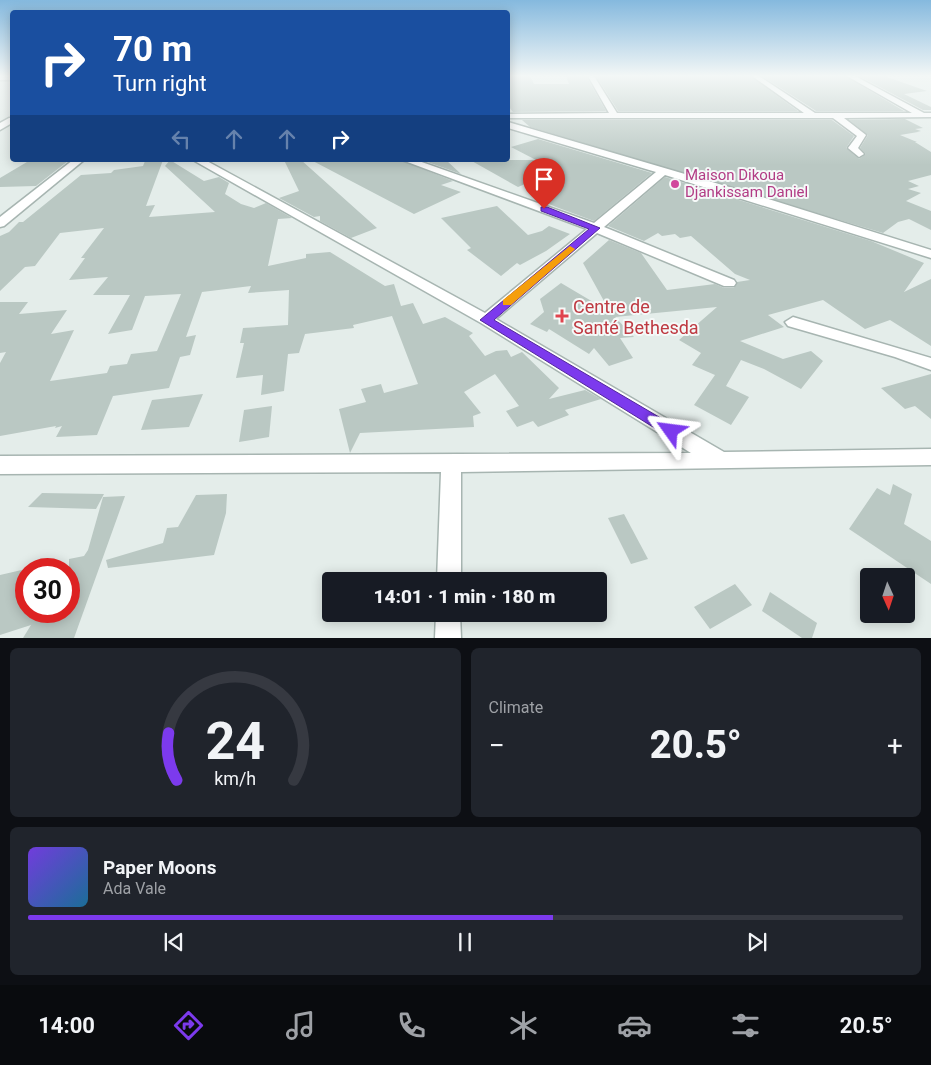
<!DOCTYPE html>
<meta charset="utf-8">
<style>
:root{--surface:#171b24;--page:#20242c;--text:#f1f3f6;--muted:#9ea1a6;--line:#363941;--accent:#7c3aed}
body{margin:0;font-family:Roboto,sans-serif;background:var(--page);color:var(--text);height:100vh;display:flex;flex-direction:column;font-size:19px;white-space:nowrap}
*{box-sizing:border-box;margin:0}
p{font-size:16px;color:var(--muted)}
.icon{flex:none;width:28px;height:28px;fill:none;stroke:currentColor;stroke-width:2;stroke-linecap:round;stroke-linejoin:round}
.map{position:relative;height:638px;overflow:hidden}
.details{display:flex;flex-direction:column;gap:10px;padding:10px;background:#0d0f14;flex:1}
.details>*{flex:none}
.guide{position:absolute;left:10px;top:10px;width:500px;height:152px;border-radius:5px;box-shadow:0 2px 12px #0003;background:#1a4fa0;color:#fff;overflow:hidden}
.needle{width:32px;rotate:177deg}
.fabs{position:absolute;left:860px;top:568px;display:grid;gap:10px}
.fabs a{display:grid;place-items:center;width:55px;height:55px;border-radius:5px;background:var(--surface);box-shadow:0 2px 12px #0003;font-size:25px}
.speed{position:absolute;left:15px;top:558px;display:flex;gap:10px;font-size:25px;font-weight:700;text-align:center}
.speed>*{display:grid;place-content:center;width:65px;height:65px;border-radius:50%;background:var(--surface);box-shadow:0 2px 12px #0003;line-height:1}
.speed .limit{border:8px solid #d22;background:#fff;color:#111}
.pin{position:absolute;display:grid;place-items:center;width:42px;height:42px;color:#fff;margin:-51px -21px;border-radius:50% 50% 50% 0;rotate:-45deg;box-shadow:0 0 5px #0007}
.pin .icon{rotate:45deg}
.me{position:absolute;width:55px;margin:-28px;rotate:301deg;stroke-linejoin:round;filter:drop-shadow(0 0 4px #0008)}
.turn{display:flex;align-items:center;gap:18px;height:105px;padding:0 20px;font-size:22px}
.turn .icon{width:65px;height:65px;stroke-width:2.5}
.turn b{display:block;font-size:35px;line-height:42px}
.lanes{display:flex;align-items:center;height:48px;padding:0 20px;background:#0003;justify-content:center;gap:25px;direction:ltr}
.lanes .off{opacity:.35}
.big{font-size:38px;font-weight:800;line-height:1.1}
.details .widget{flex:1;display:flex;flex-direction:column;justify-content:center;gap:8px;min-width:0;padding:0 18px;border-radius:8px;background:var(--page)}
.details .dial{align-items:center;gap:0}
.dial svg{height:130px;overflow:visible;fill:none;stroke:var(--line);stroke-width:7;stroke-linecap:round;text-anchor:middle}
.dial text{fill:var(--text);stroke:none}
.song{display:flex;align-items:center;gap:15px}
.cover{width:60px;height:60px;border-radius:8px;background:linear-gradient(135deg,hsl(260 70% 55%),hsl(200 70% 35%))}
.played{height:5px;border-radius:2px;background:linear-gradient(90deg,var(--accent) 60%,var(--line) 60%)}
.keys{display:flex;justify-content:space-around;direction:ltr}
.heat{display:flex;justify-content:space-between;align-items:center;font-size:28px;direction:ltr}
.details .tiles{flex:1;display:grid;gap:10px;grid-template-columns:1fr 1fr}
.widget:last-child{grid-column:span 2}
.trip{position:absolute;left:322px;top:572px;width:285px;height:50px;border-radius:5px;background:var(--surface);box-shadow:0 2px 12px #0003;font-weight:800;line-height:50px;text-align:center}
.dock{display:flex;height:80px;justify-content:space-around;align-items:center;background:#090b0e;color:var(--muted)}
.dock .icon{width:35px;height:35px}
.dock .active{color:var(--accent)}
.dock b{font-size:22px;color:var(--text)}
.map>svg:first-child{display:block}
</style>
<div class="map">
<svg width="931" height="638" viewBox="0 0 931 638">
<rect width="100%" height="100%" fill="#e4edea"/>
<!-- building -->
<g fill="#bac8c3">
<path d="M508,76H530L534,84H569L566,76H586L606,111L513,112L509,107Z"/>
<path d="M596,76H750L798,111H618Z"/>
<path d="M762,76H845L904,111H816Z"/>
<path d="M859,76H884L927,91L904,94L931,107V110H923Z"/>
<path d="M905,119L923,128L915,129L921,131L917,132H918L900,135L917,142H915L931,152V175L908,181L919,186L908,189L921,193L906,201L931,211V230L909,219L898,222L883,233L530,127L522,120H832L854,136L846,148L859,159L866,154L860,148L868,135L849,120Z"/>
<path d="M538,139L652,173L594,221L556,207L545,202L525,184L518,187L470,160H536L511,147Z"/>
<path d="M163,160L146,206L155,205L149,217L215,212L165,166L170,160L204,181L219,177L229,183L225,194L241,204L254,208L266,203L292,218L278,219L268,266L306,258V254L330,252L385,286L394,284L401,306L413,303L423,324L445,317L473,333L469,336L485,356L496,351L507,350L511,357L522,352L559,388L549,399L585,390L601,399L565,410L569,415L538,427L533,421L517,427L506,411L519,406L495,374L464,392L481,413L473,416L474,427L360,433L350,453L339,409L366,402L361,389L381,384L384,393L418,384L392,316L353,325L354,328L305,334L299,353L288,354L284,391L261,395L263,375L236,378L244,343H240L243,328L288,325L289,290L248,293L251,286L202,292L186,337L196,335L190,355L180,357L169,388L113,396L97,435L56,437L62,426L55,428L56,426L0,436V363L6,352L0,353V302H28L19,314L67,310L51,334L74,330L50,381L107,373L110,366L127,364L131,354L157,351L181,294L145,296L132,330L108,334L130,295H93L108,277L69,280L85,258H81L104,228L60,233L35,266L25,267L0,291V236L9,232L19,222H23L81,175L111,173L114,170L143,166L145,161Z"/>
<path d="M284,160H301L377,228L351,238L320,221V216L314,217L279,198L299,191Z"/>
<path d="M311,160H400L453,181L441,185L461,192L414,214Z"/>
<path d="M422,160H446L461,174Z"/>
<path d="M68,161L36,186L0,187V178L27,162Z"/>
<path d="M665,177L871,241L924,263L904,292L931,279V346L890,320L865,329L823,300L768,315L784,327L740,341L783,359L811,351L823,361L801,389L764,369L741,360L726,386L749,397L731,425L694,405L715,375L692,365L701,353L679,340L717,307L615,317L634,337L620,338L633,358L609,366L594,348L589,354L549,329L547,332L530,324L544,312L540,299L561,283L610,312L583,263L609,240L641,253L667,290L715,284L724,288H734L737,282L750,280L735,274L691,236L680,238L675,234L662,236L658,233L644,241L608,226Z"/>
<path d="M497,206L528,235L542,231L549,226L570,234L546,251L520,265L517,263L501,276L467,250L471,248L441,218Z"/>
<path d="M931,374V419L915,406L905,409L881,388Z"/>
<path d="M203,394L189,427L141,430L152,400Z"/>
<path d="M272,406L269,437L239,442L244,410Z"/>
<path d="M893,484L912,494L904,524L931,541V584L849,529L877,488L890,495Z"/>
<path d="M42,493L104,494L96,509L28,507Z"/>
<path d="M227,494L226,513L214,555L108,568L106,560L163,543L167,528L178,527L196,495Z"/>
<path d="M125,496L74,638H23L31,625L0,635V575L26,569V611H69V559L84,556L88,550L103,497Z"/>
<path d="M624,514L648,559L631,564L608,518Z"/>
<path d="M735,584L752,605L710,629L694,607Z"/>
<path d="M770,592L817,623L812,638H802L762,611Z"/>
</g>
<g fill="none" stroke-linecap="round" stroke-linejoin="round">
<defs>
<g id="minor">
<rect x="0" y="76" width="12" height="4"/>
<path d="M588,76H594L617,113H804L752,76H759L815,113H912L847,76H855L924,113H931V117L844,118L866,135L858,148L864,154L859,157L848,148L857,136L833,118H508V114L609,113Z"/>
<path d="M9,118H12V123L0,130V123Z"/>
<path d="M508,122L746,192L931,250V258L665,175L604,227L734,280L736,283L734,286H724L597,233L496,319L724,452L931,449V465L461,472V581H437L441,472L0,474V456L691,453L481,323L193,160H205L485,313L587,229L402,160H416L594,223L656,172L508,128Z"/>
<path d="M73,160H84L4,226L0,227V217Z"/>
<path d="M793,317L931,358V370L895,357L788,326L785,322Z"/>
<path d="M436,614H460L461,638H435Z"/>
</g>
</defs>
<!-- minor casing -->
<use href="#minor" stroke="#a7b5b1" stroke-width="3"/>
<!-- minor -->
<use href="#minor" fill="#fff" fill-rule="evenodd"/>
</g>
<!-- sky -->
<linearGradient id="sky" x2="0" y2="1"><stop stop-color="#85b9de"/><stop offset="0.46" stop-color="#f3f7f6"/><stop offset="1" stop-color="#f3f7f6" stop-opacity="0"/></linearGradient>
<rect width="931" height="165" fill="url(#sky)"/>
<!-- route -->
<path fill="#7c3aed" stroke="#51269a" d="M541,207H547L600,228L494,320L676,427L678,431L676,435H666L480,320L589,229L541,211Z"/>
<!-- slow -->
<path fill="#f59e0b" d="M570,246L575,249L573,251L511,305H503V300Z"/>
<!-- markers -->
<circle fill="#d1479c" stroke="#f5f9f8" stroke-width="2" cx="675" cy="184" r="5"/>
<path fill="#e0444e" stroke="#f5f9f8" stroke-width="2" d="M559.5 308.5h5v5h5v5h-5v5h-5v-5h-5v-5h5z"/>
<g text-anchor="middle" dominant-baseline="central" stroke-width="4" stroke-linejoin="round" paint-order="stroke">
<!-- far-hotel labels -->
<g font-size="15" fill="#b23c85" stroke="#f5f9f8" text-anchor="start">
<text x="685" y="175">Maison Dikoua<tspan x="685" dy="17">Djankissam Daniel</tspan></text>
</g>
<!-- health labels -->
<g font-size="18" fill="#be3a42" stroke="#f5f9f8" text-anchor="start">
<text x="573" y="306">Centre de<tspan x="573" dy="21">Santé Bethesda</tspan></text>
</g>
</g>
</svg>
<div class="fabs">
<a><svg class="needle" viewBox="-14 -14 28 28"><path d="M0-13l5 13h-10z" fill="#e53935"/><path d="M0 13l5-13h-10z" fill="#9ea1a6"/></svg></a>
</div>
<div class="speed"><div class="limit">30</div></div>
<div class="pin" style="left:544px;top:209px;background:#d93025"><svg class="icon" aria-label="arrive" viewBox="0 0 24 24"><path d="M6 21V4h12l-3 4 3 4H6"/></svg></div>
<svg class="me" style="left:671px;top:431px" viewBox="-20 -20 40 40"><path d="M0-17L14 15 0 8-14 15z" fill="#7c3aed" stroke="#fff" stroke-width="4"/></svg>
<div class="trip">14:01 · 1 min · 180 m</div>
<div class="guide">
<div class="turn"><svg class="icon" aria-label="right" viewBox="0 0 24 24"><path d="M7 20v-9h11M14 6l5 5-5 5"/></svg><div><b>70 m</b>Turn right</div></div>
<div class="lanes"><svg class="icon off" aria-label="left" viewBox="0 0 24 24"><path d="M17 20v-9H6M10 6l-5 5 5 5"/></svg><svg class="icon off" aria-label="ahead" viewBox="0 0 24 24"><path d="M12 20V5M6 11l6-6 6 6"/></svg><svg class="icon off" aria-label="ahead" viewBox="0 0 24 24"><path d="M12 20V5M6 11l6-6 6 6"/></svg><svg class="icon" aria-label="right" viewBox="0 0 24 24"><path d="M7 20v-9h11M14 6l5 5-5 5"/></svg></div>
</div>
</div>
<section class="details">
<div class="tiles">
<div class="widget dial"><svg viewBox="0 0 100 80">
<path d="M14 69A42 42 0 1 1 86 69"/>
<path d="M14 69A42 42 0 0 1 9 40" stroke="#7c3aed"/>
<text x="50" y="56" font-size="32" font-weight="700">24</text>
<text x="50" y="72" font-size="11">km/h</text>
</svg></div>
<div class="widget"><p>Climate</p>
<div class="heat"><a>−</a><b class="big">20.5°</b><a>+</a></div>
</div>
<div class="widget">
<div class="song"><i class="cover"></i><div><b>Paper Moons</b><p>Ada Vale</p></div></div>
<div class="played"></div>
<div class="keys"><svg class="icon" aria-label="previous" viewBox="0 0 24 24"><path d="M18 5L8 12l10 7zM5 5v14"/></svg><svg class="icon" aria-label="pause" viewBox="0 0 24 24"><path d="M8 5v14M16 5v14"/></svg><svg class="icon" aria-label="next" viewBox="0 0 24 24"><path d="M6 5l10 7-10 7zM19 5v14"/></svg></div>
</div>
</div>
</section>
<nav class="dock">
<b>14:00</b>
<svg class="icon active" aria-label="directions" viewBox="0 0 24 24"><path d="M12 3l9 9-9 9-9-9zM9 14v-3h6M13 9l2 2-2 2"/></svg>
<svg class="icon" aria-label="music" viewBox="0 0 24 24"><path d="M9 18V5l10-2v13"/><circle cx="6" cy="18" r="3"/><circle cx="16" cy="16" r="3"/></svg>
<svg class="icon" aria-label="phone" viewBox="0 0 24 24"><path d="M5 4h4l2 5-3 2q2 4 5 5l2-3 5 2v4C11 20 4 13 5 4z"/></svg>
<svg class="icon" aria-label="climate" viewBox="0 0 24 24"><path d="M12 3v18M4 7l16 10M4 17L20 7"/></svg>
<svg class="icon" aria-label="car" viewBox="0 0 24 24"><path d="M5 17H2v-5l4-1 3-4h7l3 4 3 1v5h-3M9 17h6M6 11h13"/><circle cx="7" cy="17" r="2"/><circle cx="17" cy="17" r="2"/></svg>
<svg class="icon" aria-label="filters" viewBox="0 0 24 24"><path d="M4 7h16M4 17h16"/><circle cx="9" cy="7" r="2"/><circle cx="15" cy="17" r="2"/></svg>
<b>20.5°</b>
</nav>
